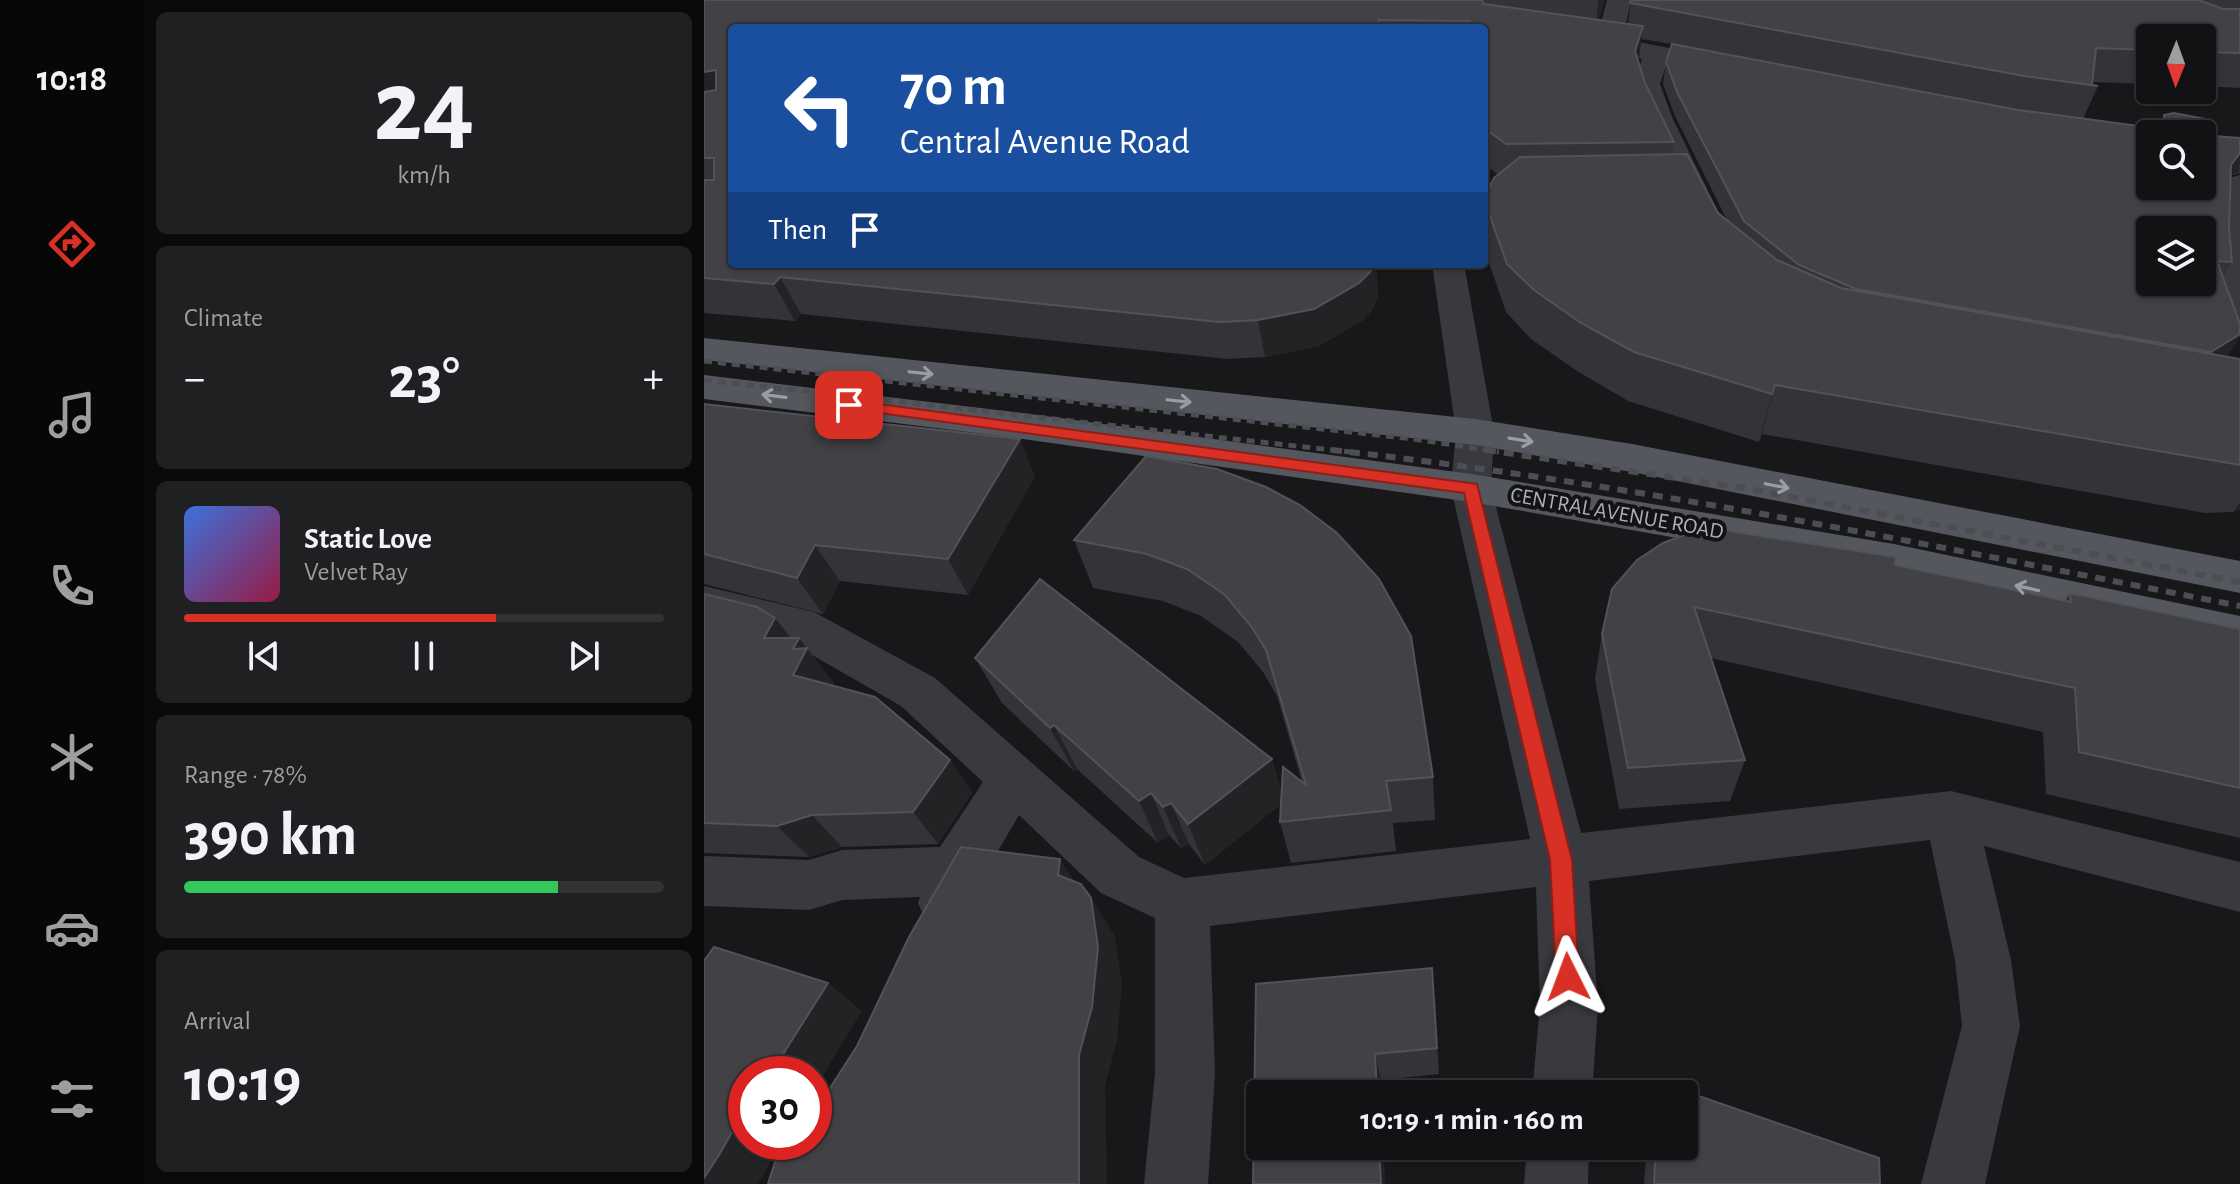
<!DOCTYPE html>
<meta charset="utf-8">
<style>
:root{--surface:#121214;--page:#1f2022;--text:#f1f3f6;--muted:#9c9ea0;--line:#313234;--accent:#d93025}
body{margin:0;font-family:"Alegreya Sans",sans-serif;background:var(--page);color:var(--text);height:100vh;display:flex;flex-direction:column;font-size:30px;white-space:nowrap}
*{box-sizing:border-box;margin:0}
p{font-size:26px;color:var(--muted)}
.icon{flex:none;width:44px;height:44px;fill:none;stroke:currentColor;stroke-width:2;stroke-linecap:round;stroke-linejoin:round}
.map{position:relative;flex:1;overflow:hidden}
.details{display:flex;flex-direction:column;gap:12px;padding:12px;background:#0a0a0b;width:560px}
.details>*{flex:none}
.top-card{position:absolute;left:24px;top:24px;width:760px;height:244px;border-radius:8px;box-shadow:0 2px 6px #0004,0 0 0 2px var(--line);background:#1a4fa0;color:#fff;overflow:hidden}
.needle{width:52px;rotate:181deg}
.tools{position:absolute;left:1432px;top:24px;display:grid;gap:16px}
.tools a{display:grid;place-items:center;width:80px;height:80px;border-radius:8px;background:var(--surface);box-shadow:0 2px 6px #0004,0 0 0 2px var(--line);font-size:40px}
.speed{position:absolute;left:24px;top:1056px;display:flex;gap:16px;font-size:40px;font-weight:700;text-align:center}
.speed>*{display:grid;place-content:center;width:104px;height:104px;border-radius:50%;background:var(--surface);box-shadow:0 2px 6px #0004,0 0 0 2px var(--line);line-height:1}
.speed .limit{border:12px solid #d22;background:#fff;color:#111}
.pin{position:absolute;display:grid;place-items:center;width:68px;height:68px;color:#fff;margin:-34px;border-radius:16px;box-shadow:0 4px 12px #0006}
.me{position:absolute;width:88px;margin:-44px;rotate:357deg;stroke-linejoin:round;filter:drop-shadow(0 0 6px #0008)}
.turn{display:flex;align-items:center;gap:28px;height:168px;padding:0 40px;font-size:36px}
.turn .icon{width:104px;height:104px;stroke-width:2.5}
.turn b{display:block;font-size:56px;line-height:68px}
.then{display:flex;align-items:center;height:76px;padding:0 40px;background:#0003;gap:16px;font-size:30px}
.big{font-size:60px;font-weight:600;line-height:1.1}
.details .card{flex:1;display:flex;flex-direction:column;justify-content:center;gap:12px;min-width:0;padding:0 28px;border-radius:12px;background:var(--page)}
.details .dial{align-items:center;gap:0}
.dial b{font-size:104px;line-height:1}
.song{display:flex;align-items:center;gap:24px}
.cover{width:96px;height:96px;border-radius:12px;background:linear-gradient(135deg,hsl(220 70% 55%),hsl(340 70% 35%))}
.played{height:8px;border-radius:4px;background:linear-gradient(90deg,var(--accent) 65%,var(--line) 65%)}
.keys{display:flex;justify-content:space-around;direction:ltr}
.heat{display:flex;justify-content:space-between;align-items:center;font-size:44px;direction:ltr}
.charge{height:12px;border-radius:6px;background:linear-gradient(90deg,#34c759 78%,var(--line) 0)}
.trip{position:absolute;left:542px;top:1080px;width:452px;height:80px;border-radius:8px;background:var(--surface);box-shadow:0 2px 6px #0004,0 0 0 2px var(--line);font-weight:600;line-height:80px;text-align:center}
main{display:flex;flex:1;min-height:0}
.menu{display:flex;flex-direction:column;width:144px;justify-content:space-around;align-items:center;background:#070708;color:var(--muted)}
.menu .icon{width:56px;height:56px}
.menu .current{color:var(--accent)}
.menu b{font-size:36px;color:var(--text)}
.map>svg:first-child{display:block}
</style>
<main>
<nav class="menu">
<b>10:18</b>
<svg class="icon current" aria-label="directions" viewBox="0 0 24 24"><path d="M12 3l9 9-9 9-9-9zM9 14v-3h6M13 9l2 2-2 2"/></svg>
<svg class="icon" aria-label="music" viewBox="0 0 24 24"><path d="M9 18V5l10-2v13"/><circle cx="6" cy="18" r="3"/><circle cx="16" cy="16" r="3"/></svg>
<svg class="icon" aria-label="phone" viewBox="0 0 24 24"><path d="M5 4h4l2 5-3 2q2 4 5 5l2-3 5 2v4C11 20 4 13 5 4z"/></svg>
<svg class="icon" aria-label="climate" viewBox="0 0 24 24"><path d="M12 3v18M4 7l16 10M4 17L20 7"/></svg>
<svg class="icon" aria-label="car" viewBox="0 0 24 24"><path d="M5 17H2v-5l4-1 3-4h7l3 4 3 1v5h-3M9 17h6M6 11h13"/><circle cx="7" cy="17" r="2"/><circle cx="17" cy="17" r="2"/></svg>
<svg class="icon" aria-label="filters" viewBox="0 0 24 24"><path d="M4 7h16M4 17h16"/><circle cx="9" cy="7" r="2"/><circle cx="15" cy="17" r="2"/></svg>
</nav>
<section class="details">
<div class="card dial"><b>24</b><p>km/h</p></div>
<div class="card"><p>Climate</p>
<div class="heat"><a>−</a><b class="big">23°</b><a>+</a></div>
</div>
<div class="card">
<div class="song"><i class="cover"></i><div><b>Static Love</b><p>Velvet Ray</p></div></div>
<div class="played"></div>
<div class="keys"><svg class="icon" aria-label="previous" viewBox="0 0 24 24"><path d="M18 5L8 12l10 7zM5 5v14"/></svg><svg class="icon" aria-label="pause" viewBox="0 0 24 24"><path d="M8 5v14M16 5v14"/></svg><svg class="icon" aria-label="next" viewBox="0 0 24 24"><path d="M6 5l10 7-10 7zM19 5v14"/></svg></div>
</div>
<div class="card"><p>Range · 78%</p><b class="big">390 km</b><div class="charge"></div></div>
<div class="card"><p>Arrival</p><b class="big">10:19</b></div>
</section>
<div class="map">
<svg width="1536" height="1184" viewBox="0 0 1536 1184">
<rect width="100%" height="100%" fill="#18181a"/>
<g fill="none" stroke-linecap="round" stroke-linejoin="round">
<!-- street -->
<g fill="#393a3f" fill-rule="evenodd">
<path d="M903,0H927L919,39L1022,59L1031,61L1035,67L1031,73L1022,75L963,63L956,84L968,117L1003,189L999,195L988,198L977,195L940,117L930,84L938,59L868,44L864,39L868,34L877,31L894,35Z"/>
<path d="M1536,175V334L1524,331L1519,323L1514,251L1517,188L1525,178Z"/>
<path d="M728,264H760L790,432L787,488L877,833L1247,791L1536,862V912L1280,846L1307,960L1316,1026L1281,1184H1217L1258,1026L1251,960L1226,840L885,881L894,1006L888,1094H828L836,1006L832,887L506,926L511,1073L504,1184H440L451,1073V918L397,893L315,815L281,873L260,921L241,929L222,921L214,903L216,897L138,900L105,910L0,906V856L105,860L138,850L236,847L279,782L197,706L82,640L0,620V586L110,612L231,678L435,857L480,878L826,839L747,488L752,432Z"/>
<path d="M823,1146H885L884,1184H820Z"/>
</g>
<!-- primary -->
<g fill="#55575e" fill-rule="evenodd">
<path d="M0,338L771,419L928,444L1536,561V593L928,472L771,445L0,360Z"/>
<path d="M0,375L319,413L767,474L1190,544L1536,616V652L1190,576L767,502L319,439L0,399Z"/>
</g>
<!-- rail-far1 -->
<g stroke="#4c4e54" stroke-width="5" stroke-dasharray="8 6" stroke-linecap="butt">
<path d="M0,361L710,439L795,452"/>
<path d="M0,380L646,452"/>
</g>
<!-- rail -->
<g stroke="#4c4e54" stroke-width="6" stroke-dasharray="10 8" stroke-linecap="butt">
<path d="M628,450C934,484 1235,547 1536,606"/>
<path d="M782,450L1040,488L1536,582"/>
</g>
</g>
<!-- wall -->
<g fill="#343438" fill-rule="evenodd">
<path d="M0,0H900L895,20L924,24L927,0H1536V88L1498,86V38H1446V84L1388,82V85L1394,86L1379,119L1453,129L1460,115L1510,136L1536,138V173L1527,175L1525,227L1528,262L1519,277L1524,356L1522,357L1536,359V510L1529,512L1501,513L1058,434L1055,442L924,401L873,371L827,339L802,312L784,260V190L794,175L780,164V28H28V264H672L674,297L669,309L659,320L615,346L561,357L524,359L97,314L91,321L0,313ZM937,39L968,44L962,62L959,84L971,116L1023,220L1014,213L968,155L970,142L941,83L934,62Z"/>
<path d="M0,404L331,476L264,595L136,581L119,614L0,584Z"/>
<path d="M442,456L729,777L731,820L689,823L692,851L587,863L576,822L577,804L501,865L485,844L477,848L465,835L454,843L373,769L370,771L298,703L271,658L568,759L577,792L598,782L573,696L559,672L534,642L497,616L459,601L389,588L370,540Z"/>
<path d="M908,589L1361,601L1366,593L1536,629V838L1342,794L1339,732L1007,658L1041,760L1026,801L915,809L891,679L898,634Z"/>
<path d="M0,594L87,638L102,648L130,683L129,686L246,760L268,793L234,844L138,847L105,857L0,853Z"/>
<path d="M728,968L735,1074L677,1080L552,984Z"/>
<path d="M957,1083L1175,1158L1176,1184H940L943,1146H980V1094H952Z"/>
</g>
<!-- shaded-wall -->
<g fill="#232326">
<path d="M894,0H900L892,31Z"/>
<path d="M939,26L935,59L927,85L931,51Z"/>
<path d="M12,70L28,101L0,109V72Z"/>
<path d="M1536,153L1535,172L1523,176L1527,165Z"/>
<path d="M669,264H672L674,297L669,309L659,320L615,346L561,357L554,320Z"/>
<path d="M76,277L97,314L91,321L70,284Z"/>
<path d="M1536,334V337L1524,356L1492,376L1507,352Z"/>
<path d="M1071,385L1058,434L1055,442L1068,394Z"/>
<path d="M316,439L331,476L264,595L244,559Z"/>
<path d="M1536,503V510L1529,512Z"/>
<path d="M111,545L136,581L119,614L93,578Z"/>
<path d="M71,618L92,644L95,638L130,683L117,710L60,638Z"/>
<path d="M350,725L373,769L370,771L346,728Z"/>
<path d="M568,759L580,802L501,865L484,824Z"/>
<path d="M246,760L268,793L234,844L209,812Z"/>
<path d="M447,793L465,835L454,843L435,801Z"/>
<path d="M467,803L485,844L477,848L459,807Z"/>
<path d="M108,815L138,847L105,857L73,826Z"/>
<path d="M356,859L381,898L354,875Z"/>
<path d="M387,898L411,936L418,983L413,1041L401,1086L403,1184H375V1055Z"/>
<path d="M124,983L158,1011L110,1090V1074H68L69,1070Z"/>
<path d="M671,1054L677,1080V1094H673Z"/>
<path d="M42,1115V1142H77L59,1176L54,1184H0V1178L36,1118Z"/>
<path d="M675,1146H680L681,1184H677Z"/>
</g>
<!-- building -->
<g fill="#414146" stroke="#515358" stroke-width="2" fill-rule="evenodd">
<path d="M0,0H778L780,4L939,26L931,51L941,83L970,142L802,144L780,128V28H764L766,21L675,20L673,28H28V264H669L666,272L655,283L610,309L554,320L516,322L76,277L70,284L0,278V180H10V158H0V92L12,90V70L0,72Z"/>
<path d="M927,0H1495L1519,9H1536V53L1498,52V38H1446V50L1392,48L1388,85L1394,86L1320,76L926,3Z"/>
<path d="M968,44L1314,110L1457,129L1460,126V115L1470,113L1507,120L1510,136L1536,138V153L1527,165L1525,227L1528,262L1513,261L1536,324V334L1507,352L1152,289L1095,265L1040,221L974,94L962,62ZM1446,134H1498V186H1446ZM1446,230H1498V282H1446Z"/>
<path d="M983,154L1014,213L1073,260L1137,288L1536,359V465L1071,385L1068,394L930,352L877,323L830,290L803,264L785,213L784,190L790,178L816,157Z"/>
<path d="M0,404L316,439L244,559L111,545L93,578L0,554Z"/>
<path d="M442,456L513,469L562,487L596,505L633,533L675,579L707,636L729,777L682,781L687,810L576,822L579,767L602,785L562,650L547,626L521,595L483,569L443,554L370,540Z"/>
<path d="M1011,529L1192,557L1191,565L1367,602L1366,593L1536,629V788L1375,752L1371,688L990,607L1041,760L924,768L898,634L908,589L933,560L959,543L983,534Z"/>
<path d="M336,579L568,759L484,824L467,803L459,807L447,793L435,801L350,725L346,728L271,658Z"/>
<path d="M0,594L53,607L71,618L60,638H95L89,649L103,648L89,675L171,697L246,760L209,812L108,815L73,826L0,823Z"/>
<path d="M257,847L356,859L354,875L377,884L387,898L394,947L388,1007L375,1055V1184H64L71,1162L80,1160L92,1142H110V1113L153,1046L205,937Z"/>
<path d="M10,947L124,983L69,1070L68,1074H42V1115L36,1118L15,1155L0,1178V961Z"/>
<path d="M728,968L733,1048L671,1054L673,1094H556V1146H675L677,1184H549L552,984Z"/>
<path d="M957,1083L1175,1158L1176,1184H950L952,1146H980V1094H956Z"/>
</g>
<!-- one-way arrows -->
<defs><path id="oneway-shaft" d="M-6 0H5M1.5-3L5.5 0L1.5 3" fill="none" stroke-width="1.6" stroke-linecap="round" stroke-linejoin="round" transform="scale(2)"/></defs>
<g stroke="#9a9da7">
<use href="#oneway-shaft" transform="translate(217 373) rotate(6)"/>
<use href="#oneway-shaft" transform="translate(70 396) rotate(-173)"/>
<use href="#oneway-shaft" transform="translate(475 401) rotate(6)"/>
<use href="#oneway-shaft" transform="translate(817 440) rotate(9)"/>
<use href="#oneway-shaft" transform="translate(1073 486) rotate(11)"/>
<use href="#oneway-shaft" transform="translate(1323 588) rotate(-168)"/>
</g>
<!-- route -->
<path fill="#d93025" stroke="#8d1f18" stroke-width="2" d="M145,400L773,484L868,860L875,977L872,985L864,989L855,985L852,977L846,860L760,493L139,408L137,405Z"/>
<g text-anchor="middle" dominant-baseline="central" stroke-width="8" stroke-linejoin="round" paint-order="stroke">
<!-- street labels -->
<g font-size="22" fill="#abafb9" stroke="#131315">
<text transform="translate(913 513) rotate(10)">CENTRAL AVENUE ROAD</text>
</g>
</g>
</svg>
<div class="tools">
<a><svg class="needle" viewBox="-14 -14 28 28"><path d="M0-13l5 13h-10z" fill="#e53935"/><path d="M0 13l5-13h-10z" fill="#9c9ea0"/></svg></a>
<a><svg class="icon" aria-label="search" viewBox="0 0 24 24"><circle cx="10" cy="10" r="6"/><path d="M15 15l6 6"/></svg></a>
<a><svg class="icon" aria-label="layers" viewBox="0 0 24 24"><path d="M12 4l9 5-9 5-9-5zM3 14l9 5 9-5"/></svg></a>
</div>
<div class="speed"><div class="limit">30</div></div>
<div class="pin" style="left:145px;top:405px;background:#d93025"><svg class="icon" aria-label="arrive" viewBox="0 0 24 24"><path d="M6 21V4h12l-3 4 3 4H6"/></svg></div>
<svg class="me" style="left:864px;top:977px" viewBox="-20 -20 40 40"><path d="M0-17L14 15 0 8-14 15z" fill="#d93025" stroke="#fff" stroke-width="4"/></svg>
<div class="trip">10:19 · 1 min · 160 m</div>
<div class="top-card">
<div class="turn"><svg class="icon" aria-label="left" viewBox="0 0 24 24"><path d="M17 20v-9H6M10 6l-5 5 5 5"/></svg><div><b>70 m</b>Central Avenue Road</div></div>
<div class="then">Then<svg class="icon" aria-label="arrive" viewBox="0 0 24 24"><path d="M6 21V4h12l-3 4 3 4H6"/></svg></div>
</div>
</div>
</main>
